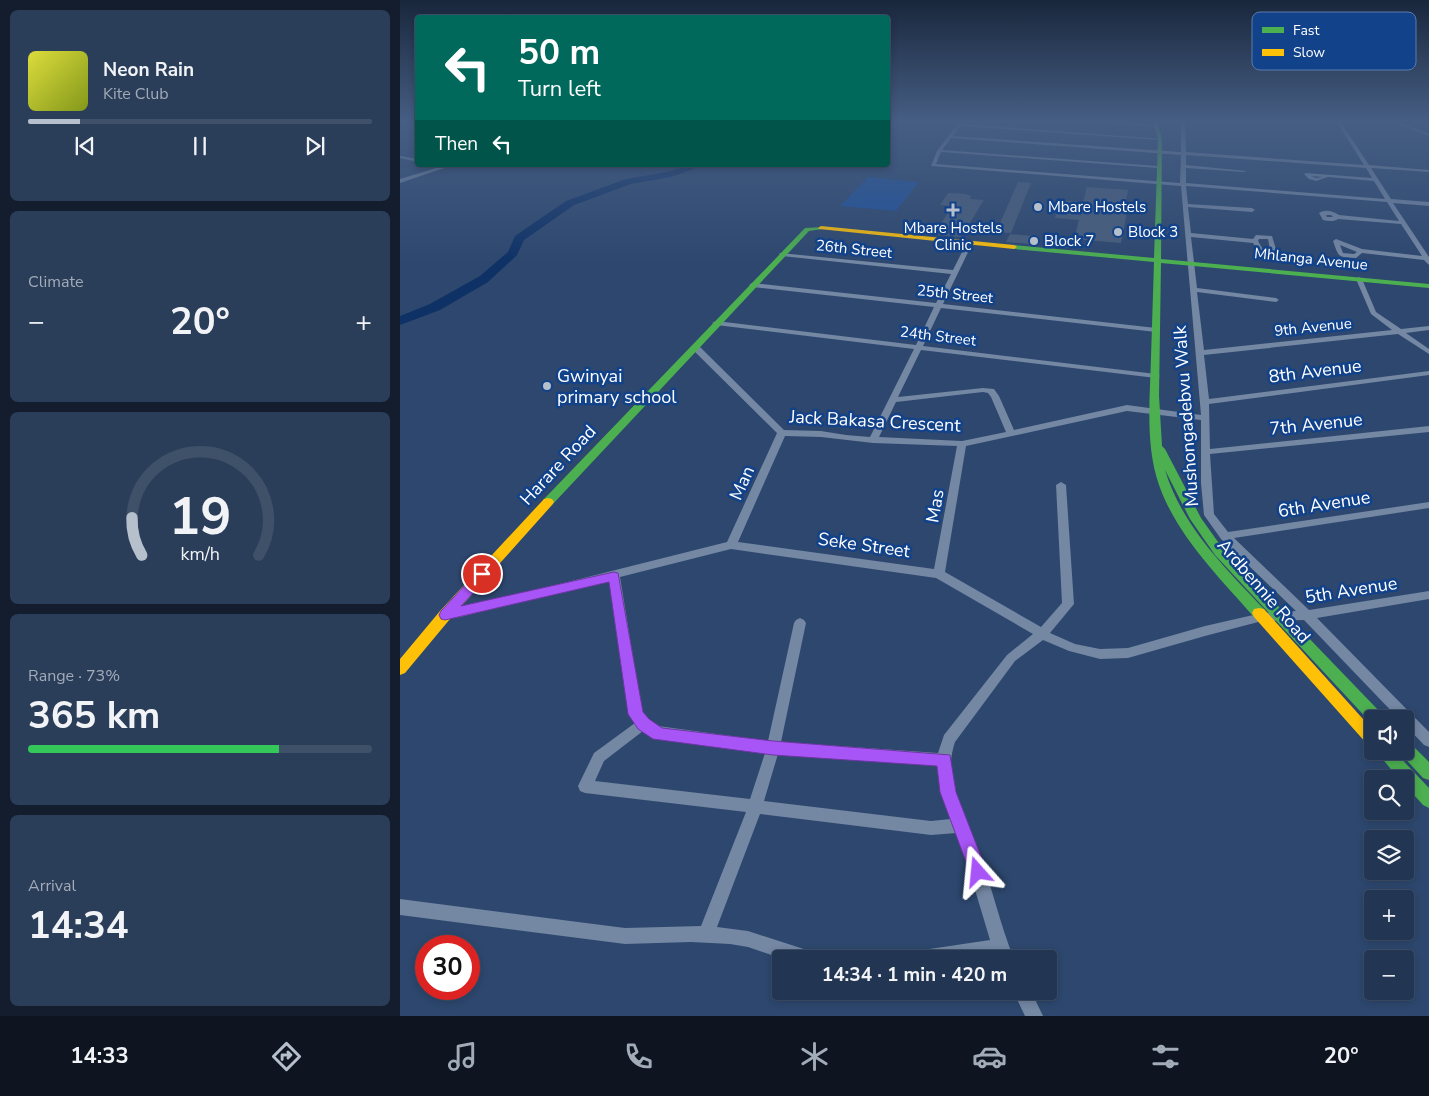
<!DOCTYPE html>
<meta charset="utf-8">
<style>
:root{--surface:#223552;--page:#2a3d59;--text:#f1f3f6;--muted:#a2abb8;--line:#3f5069;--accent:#b6bfcc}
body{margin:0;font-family:"Nunito Sans",sans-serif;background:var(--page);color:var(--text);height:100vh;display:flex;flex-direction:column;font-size:19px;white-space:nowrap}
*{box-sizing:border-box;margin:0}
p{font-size:16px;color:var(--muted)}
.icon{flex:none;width:28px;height:28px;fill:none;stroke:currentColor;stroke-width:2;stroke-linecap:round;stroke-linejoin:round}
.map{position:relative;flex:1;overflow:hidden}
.sheet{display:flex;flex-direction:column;gap:10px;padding:10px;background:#131d2d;width:400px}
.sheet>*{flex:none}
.guide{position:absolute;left:15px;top:15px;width:475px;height:152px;border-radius:5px;box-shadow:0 2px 8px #0003,0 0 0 1px var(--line);background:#00695c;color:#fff;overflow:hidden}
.tools{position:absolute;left:964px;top:710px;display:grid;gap:10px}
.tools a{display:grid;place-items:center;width:50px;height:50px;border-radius:5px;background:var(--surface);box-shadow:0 2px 8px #0003,0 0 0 1px var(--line);font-size:25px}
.speed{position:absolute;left:15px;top:935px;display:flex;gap:10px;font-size:25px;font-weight:700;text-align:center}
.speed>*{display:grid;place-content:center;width:65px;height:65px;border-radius:50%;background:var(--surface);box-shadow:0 2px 8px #0003,0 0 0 1px var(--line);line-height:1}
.speed .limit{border:8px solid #d22;background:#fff;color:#111}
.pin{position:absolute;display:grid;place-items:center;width:42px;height:42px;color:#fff;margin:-21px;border:2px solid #fff;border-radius:50%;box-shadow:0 1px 5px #0007}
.me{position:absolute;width:55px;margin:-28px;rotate:342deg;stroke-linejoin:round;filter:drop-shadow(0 0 4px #0008)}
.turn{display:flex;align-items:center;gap:18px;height:105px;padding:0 20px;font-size:22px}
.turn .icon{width:65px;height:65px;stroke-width:2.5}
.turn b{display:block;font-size:35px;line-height:42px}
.then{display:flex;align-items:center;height:48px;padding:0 20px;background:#0003;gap:10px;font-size:19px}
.big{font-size:38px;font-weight:700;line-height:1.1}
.sheet .card{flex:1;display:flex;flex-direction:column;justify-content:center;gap:8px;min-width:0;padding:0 18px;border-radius:8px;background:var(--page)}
.sheet .dial{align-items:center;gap:0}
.dial svg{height:130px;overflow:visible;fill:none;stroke:var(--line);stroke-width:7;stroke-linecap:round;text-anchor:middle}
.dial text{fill:var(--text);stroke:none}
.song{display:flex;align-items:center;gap:15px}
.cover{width:60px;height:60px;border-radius:8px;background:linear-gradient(135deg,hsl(60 70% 55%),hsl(70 70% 35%))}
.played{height:5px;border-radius:2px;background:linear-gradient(90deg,var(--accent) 15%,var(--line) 15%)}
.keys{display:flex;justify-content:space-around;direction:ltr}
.heat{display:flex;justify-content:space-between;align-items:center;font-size:28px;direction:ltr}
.charge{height:8px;border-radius:4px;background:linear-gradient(90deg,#34c759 73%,var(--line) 0)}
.trip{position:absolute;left:372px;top:950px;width:285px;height:50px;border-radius:5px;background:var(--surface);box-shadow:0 2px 8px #0003,0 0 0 1px var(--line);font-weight:700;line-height:50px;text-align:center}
.tab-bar{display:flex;height:80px;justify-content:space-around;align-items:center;background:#0e1521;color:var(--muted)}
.tab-bar .icon{width:35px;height:35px}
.tab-bar .selected{color:var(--accent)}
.tab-bar b{font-size:22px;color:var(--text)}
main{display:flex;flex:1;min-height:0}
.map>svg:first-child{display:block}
</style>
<main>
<section class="sheet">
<div class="card">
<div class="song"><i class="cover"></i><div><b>Neon Rain</b><p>Kite Club</p></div></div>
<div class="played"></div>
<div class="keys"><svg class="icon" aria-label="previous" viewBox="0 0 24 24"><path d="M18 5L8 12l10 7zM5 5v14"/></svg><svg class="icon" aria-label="pause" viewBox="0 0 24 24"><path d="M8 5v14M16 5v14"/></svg><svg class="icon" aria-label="next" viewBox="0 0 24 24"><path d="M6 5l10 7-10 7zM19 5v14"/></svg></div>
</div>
<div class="card"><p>Climate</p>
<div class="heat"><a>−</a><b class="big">20°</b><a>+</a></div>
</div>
<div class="card dial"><svg viewBox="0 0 100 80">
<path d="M14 69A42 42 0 1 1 86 69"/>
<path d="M14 69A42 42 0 0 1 8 46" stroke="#b6bfcc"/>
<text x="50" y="56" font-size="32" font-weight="700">19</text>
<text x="50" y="72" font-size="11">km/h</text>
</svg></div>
<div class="card"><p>Range · 73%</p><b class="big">365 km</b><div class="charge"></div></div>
<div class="card"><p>Arrival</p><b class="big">14:34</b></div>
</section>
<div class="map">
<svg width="1029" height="1016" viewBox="0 0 1029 1016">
<rect width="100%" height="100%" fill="#2d476e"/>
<!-- green -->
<path fill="#1d519c" d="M468,177L519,182L496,211L440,206Z"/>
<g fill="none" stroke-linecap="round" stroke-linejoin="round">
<!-- river -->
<path fill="#0e3166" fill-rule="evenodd" d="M291,165H305L271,177L231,184L174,205L124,240L117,255L88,282L40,310L0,325V316L30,304L80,276L108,252L115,236L166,201L226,179L267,172Z"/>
</g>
<!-- building -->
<g fill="#485d7c">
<path d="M618,182L631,183L611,233L596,232Z"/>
<path d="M687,187L728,190L725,207H728L721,243L674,239L679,220L655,218L660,200L683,202Z"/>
<path d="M548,193L565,194L571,196L570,199L584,200L561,237L534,235L552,206L540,205Z"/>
<path d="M610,234L633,236L630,244L606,242Z"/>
<path d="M651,238L673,240L671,248L648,245Z"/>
</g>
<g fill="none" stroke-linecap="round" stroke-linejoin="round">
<!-- street -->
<g fill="#7487a3" fill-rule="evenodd">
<path d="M560,121H564L562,124L762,139L760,140L560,126L553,136L781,152V121H785L786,152L964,165L936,121H940L969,165L1029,170V172L971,168L991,199L1029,202V206L993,203L1029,257V265L1024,260L962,253L956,258C938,257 939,258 933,241L936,239L962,249L1022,256L1001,224L938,219C934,222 928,221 923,220L919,213C925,209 933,211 939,215L999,221L987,202L786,186L788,204L852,208L855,210L852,212L788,207L791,233L853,239L856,235L872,236L878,256L875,258L861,256L853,243L791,237L797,288L876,298L879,300L876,302L797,292L804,350L992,330L971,314L956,279L959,277L962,279L976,312L1001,329L1029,326V330L1006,333L1029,349V354L998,334L804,355L809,399L1029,371V375L809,404L810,449L1029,426V432L810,454L814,514L828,532L1029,502V508L834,538L909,610L1029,591V599L917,618L1029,732V747L1024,745L1005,725V719H999L904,620L862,621L805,636L728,658L700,659L669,651L643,640L615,661L555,742C552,751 550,762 551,772C553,800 570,826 579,852C592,887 600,924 614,959H597L596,956L576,959H508L510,953L516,951L590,940L564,853L557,833L531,835L360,814L317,927L348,931L410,951L416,953L418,959H383L348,947L330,944L291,942L225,944L0,915V899L225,928L301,926L346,812L185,793L180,791L178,786L194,753L235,723L229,714L209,580L60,617L45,619L41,618L39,615L41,612L60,609L327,542L377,433L292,349V345H298L384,430L421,431L446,435L470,437L514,349L316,325L312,323L316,321L516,345L534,307L352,287L349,285L352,283L536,303L551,274L382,256L379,254L380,253L553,270L567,242L570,240L573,242L543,304L756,328L760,330L756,332L541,308L523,346L756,374L760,376L756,378L521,350L498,397L583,388L594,389L599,396L614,430L727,405L801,415L781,186L531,166L537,151ZM551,138L781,155L780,183L536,164L541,152L758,168L760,167L758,166L542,150ZM786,155L966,168L972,178L906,173L904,174L909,179L916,181L928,177L974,181L985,199L786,183V168L844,172L846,171L786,165ZM912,176L922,177L916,178ZM926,215H931L933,217H927ZM859,239H868L871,254L865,253L858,241ZM940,245L957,252L954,254L943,253ZM583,392L588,393L591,397L606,432L562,441L479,437L496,402ZM727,411L801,420V483L804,515L821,539L896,611L862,613L805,626L728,648L700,649L675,644L650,633L674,604L666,485L661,482L656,485L662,603L641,627L545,572L566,446ZM385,436L421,437L473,443L557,446L534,569L338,542ZM331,549L536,578L633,634L607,655L544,735L538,753L381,742L406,623L404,620L400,618L396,620L394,623L368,741L258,726L248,720L242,712L220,577ZM243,731L256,738L365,753L350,799L195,781L204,761ZM378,754L537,766L541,792L551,819L531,821L364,801Z"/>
<path d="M670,121H692L760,126L758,127Z"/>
<path d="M990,121H996L1029,134V136Z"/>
<path d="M0,156L18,159V162L0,158Z"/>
<path d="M46,165H53L0,183V179Z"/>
<path d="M613,991H631L643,1016H625Z"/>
</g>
<!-- fast -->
<g fill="#4caf50" fill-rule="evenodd">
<path d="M753,121H757L762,139L761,259L1029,284V288L761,263L759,396L762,446L765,449L801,518L823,549L982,714L984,719H972V724L815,555L790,519L765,470C782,526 825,568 864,609L866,613L864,617L859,618L854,617C819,577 777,536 759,485C745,445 750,399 751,357C752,325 753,294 754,262L614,249L611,247L614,245L754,258L758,139Z"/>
<path d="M423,227V229L409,231L152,505H144L142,502L144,499L405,228Z"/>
<path d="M1005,741L1010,743L1029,762V780L1023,778L1000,753L999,751H1005Z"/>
<path d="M976,751H994L1029,788V808L1023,805L1005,785V779H999Z"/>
</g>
<!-- slow -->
<g fill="#ffc107" fill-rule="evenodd">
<path d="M421,226L614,245L617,247L614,249L419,229L418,228Z"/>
<path d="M148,498L152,499L154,502L152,505L50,619L5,673L0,675V659L40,611L144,499Z"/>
<path d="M859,608L864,609L972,729V746L967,744L854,617L852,613L854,609Z"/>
</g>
</g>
<!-- sky -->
<linearGradient id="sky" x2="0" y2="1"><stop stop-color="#19273c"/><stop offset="0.46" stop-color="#465e84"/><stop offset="1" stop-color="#465e84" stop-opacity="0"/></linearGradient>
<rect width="1029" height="263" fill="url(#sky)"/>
<!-- route -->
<path fill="#a855f7" stroke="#6d37a1" d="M82,570L88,574L87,578L61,606L214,572L218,573L243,712L249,719L262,728L373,741L550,755L556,792L587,872L584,878L578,881L572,878L540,792L537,766L373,755L253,739L238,729L228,714L209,582L45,620L41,619L39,615L41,611L78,571Z"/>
<!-- markers -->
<g fill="#b6bfcc" stroke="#124289" stroke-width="2">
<circle cx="638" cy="207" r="5"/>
<path d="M550.5 202.5h5v5h5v5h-5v5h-5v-5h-5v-5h5z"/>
<circle cx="718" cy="232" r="5"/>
<circle cx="634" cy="241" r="5"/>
<circle cx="147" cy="386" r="5"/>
</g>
<g text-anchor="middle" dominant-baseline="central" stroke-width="5" stroke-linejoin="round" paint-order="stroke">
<!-- far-poi labels -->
<g font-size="15" fill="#fff" stroke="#124289" text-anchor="start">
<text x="648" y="207">Mbare Hostels</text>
<text x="553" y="228" text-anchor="middle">Mbare Hostels<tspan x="553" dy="17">Clinic</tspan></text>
<text x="728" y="232">Block 3</text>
<text x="644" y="241">Block 7</text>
</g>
<!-- far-street labels -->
<g font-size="15" fill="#fff" stroke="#124289">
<text transform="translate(454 249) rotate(6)">26th Street</text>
<text transform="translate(911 259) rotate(6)">Mhlanga Avenue</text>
<text transform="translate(555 294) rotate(6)">25th Street</text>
<text transform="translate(913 327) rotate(-6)">9th Avenue</text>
<text transform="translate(538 336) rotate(7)">24th Street</text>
</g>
<!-- street labels -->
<g font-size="18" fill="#fff" stroke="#124289">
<text transform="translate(915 371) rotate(-7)">8th Avenue</text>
<text transform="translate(786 416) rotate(-94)">Mushongadebvu Walk</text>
<text transform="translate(475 421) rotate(3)">Jack Bakasa Crescent</text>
<text transform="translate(916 424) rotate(-6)">7th Avenue</text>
<text transform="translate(158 465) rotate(-47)">Harare Road</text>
<text transform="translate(342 483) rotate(-66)">Man</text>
<text transform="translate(924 504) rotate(-9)">6th Avenue</text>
<text transform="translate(535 506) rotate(-80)">Mas</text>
<text transform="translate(464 545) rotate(8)">Seke Street</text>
<text transform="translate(951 590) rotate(-9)">5th Avenue</text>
<text transform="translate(864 591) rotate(49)">Ardbennie Road</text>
</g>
<!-- poi labels -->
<g font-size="18" fill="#fff" stroke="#124289" text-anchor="start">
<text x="157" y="376">Gwinyai<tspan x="157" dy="21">primary school</tspan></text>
</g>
</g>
<!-- legend -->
<rect x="852" y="12" width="164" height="58" rx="8" fill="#124289" stroke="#597bac" stroke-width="1"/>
<rect x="862" y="27" width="22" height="6" fill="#4caf50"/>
<rect x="862" y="49" width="22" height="7" fill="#ffc107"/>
<g font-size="14" fill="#fff">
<text x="893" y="35">Fast</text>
<text x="893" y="57">Slow</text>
</g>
</svg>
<div class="tools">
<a><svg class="icon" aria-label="sound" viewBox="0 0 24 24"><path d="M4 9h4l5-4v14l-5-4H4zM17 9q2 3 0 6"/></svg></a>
<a><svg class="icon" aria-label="search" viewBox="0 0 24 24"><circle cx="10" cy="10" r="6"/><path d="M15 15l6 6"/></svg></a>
<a><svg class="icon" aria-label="layers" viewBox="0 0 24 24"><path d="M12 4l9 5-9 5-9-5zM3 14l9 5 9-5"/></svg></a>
<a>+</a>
<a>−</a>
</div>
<div class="speed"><div class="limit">30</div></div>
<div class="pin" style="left:82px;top:574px;background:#d93025"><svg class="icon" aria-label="arrive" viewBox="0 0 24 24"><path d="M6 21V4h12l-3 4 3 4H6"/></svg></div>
<svg class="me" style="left:578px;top:872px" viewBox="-20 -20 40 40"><path d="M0-17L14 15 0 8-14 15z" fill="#a855f7" stroke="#fff" stroke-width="4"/></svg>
<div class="trip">14:34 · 1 min · 420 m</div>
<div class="guide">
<div class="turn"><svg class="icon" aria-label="left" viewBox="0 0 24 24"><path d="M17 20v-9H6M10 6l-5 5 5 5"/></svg><div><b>50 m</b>Turn left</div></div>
<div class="then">Then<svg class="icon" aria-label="left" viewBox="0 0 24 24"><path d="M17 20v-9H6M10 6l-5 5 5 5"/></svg></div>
</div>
</div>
</main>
<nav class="tab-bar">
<b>14:33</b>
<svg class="icon selected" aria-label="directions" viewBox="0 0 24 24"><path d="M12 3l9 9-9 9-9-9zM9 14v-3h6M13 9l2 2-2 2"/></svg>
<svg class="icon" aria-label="music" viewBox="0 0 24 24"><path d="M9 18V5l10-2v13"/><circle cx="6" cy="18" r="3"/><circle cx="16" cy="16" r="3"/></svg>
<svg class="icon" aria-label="phone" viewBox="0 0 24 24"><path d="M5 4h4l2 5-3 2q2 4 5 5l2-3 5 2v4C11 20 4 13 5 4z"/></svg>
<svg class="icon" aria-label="climate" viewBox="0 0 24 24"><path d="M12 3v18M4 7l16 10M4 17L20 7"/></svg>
<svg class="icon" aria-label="car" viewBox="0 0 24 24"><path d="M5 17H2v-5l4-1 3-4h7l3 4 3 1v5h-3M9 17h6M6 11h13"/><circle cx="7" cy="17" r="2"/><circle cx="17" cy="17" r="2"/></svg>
<svg class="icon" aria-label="filters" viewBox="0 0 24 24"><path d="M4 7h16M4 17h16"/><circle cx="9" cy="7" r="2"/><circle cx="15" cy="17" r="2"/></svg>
<b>20°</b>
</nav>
